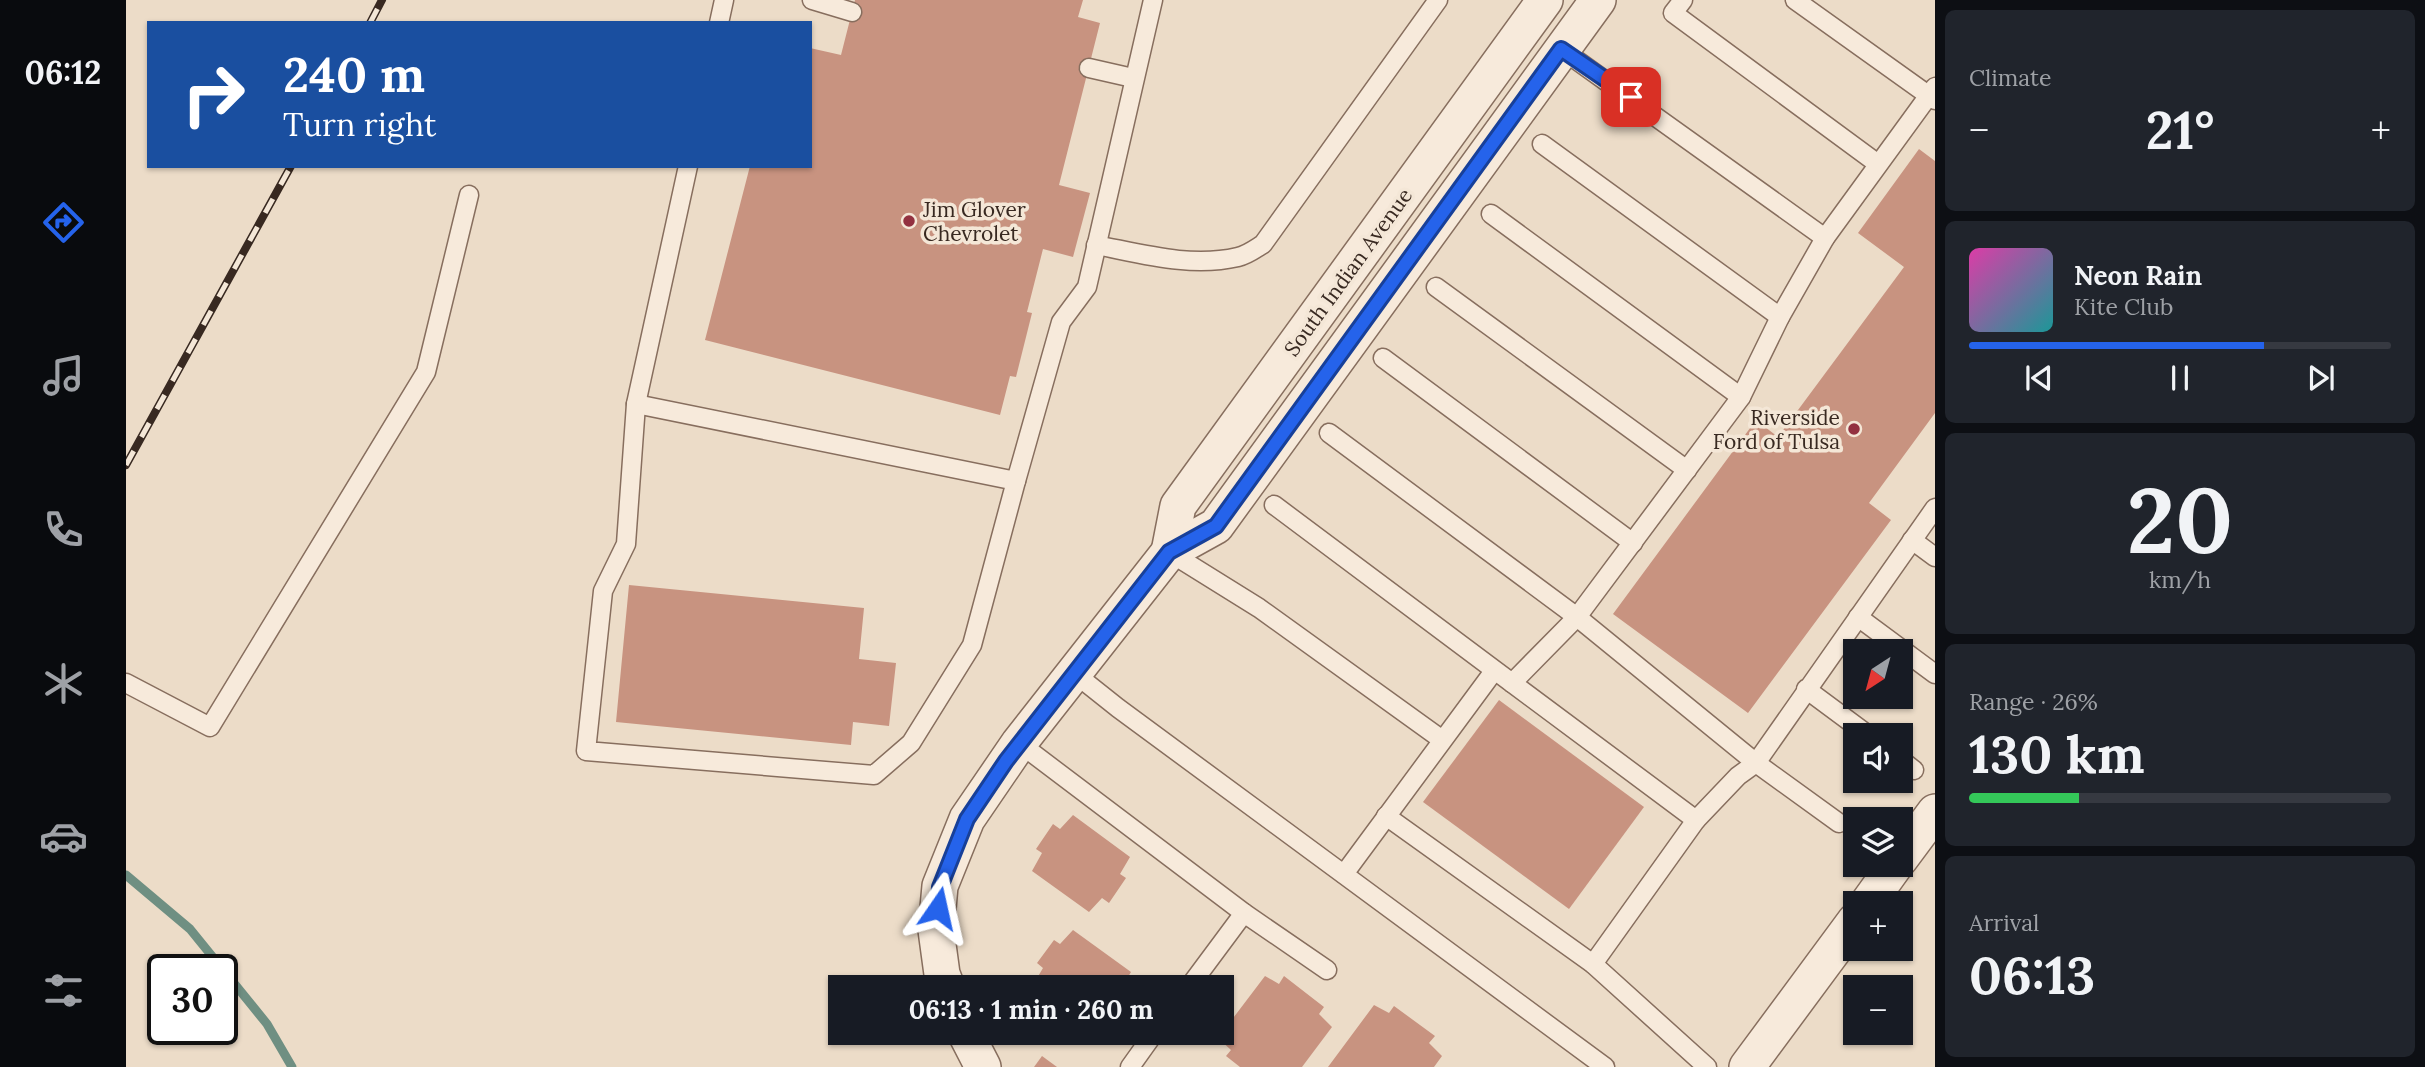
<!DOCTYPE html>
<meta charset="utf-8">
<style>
:root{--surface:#171b24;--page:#20242c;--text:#f1f3f6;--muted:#9ea1a6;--line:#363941;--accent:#2563eb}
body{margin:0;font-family:Lora,serif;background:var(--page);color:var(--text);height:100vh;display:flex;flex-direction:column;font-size:26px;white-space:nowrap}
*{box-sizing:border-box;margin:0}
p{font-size:23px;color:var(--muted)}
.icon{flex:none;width:38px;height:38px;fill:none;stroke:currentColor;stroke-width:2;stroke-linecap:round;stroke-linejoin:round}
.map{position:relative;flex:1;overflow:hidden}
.details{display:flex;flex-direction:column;gap:10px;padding:10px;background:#0d0f14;width:490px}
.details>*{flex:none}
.banner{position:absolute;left:21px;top:21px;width:665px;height:147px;border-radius:0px;box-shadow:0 2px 5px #0004;background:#1a4fa0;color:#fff;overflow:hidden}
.needle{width:46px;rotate:216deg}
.controls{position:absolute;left:1717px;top:639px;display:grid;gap:14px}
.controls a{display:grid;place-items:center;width:70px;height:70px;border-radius:0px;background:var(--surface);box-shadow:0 2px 5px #0004;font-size:35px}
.speed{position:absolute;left:21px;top:954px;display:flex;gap:14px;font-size:35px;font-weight:700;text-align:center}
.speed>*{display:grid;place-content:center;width:91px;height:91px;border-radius:50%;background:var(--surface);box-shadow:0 2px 5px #0004;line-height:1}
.speed .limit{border:4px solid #111;border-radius:10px;background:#fff;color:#111}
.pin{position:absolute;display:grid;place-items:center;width:60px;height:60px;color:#fff;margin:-30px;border-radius:14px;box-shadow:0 4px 10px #0006}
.me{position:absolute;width:77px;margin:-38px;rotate:11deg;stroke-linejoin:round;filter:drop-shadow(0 0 5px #0008)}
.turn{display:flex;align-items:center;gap:24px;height:147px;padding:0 21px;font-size:32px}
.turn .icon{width:91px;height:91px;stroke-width:2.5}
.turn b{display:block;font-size:49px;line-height:60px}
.big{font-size:52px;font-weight:700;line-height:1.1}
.details .tile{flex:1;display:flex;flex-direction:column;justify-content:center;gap:10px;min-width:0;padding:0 24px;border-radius:10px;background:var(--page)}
.details .dial{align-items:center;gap:0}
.dial b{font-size:91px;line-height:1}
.song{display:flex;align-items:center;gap:21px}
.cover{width:84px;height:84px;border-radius:10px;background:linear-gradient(135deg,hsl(320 70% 55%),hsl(180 70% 35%))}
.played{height:7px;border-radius:4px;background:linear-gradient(90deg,var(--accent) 70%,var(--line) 70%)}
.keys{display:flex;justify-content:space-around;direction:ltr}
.heat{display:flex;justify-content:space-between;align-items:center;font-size:38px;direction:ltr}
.charge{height:10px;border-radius:5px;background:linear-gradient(90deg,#34c759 26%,var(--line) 0)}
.trip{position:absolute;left:702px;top:975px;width:406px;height:70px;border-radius:0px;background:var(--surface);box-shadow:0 2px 5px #0004;font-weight:700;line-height:70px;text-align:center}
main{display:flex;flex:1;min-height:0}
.dock{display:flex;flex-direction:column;width:126px;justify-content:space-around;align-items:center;background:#090b0e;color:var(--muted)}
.dock .icon{width:49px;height:49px}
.dock .selected{color:var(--accent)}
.dock b{font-size:32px;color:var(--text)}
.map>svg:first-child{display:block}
</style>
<main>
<nav class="dock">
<b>06:12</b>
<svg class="icon selected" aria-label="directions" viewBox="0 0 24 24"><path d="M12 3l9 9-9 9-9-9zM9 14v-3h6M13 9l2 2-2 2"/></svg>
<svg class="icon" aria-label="music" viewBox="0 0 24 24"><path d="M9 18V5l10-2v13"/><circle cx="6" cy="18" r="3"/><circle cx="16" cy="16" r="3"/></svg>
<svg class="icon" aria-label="phone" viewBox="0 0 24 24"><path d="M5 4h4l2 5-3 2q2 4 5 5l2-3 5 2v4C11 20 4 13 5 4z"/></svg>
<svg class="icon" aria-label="climate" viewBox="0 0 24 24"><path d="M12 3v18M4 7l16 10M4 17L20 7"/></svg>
<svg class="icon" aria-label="car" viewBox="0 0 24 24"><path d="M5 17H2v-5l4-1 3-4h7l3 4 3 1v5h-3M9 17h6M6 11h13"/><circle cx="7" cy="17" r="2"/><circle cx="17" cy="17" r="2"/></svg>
<svg class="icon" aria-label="filters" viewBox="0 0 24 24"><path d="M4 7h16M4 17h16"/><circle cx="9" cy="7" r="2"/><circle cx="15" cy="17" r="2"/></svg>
</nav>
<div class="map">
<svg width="1809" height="1067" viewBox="0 0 1809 1067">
<rect width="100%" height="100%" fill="#ecdcc8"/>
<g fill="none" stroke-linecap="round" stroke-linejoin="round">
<!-- stream -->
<path stroke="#6f8f82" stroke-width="9" d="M0,875L64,929L141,1024L166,1067"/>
</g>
<!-- building -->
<g fill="#c89380">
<path d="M729,0H957L952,17L974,23L933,185L964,193L947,257L917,249L901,312L906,313L890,377L884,376L874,415L579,340L624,166H684V48L715,55Z"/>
<path d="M1793,149L1809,161V413L1743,503L1765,520L1622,713L1487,614L1630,420L1652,437L1778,267L1732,233Z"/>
<path d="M503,585L738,608L733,659L770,663L763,726L727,722L725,745L490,722Z"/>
<path d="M1373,700L1518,807L1443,909L1297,802Z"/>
<path d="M947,815L1004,857L994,874L1000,878L983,903L976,898L963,912L906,871L916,853L910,849L927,824L934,829Z"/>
<path d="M947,930L1005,972L996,987L907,985L917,968L911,963L928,940L934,944Z"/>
<path d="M1139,976L1153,984L1158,976L1198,1007L1193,1014L1206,1027L1176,1067H1114L1100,1056L1105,1050L1092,1038Z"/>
<path d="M1248,1005L1263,1013L1268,1006L1309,1036L1303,1043L1316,1056L1308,1067H1202Z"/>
<path d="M916,1056L931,1067H908Z"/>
</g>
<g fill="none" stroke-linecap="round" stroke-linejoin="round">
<defs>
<g id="service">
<path d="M686,0L726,12"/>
<path d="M1557,0L1547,13L1752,164"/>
<path d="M1669,0L1809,100"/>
<path d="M593,23L598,0"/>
<path d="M1435,49L1699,238"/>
<path d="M963,68L1007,78"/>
<path d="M1416,144L1654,317"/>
<path d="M562,166L510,404L500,544L477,591L460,751L748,775L785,743L846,645L890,481"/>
<path d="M1365,214L1615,397"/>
<path d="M970,245C1017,254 1065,268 1112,257C1121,255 1129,249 1137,244L1312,0"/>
<path d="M1310,287L1561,470"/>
<path d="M1257,358L1507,543"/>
<path d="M510,404L890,481L935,322L961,287L1027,0"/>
<path d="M1203,433L1451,617L1630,763L1713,823"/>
<path d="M1148,505L1386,683L1451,617L1615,397L1654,317L1699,238L1809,87"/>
<path d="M1786,540L1809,557"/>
<path d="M1043,552L1133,608L1315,739"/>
<path d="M1732,617L1809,674"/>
<path d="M948,673L992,708L1479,1067"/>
<path d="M0,683L84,727L300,372L343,195"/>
<path d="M1386,683L1570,820L1467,964"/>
<path d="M1680,689L1742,735"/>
<path d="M893,743L1118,913L1201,970"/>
<path d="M1774,759L1788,770"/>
<path d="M1260,816L1467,964L1581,1067"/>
<path d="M1570,820L1612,776L1630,763L1809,508"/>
<path d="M1218,874L1368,671"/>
<path d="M1063,987L1118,913"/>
<path d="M1004,1067L1029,1032"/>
</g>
<g id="minor">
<path d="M1043,552L1052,506L1419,0"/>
<path d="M1774,859L1809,812"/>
<path d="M1742,903L1770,864"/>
<path d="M821,987L816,974L810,930L814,886L841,819L893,743L1043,552L1090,526L1472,0"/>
<path d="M839,1032L857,1067"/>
<path d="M1621,1067L1729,921"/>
</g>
</defs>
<!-- service casing -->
<use href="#service" stroke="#876e5e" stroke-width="21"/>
<!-- minor casing -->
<use href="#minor" stroke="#876e5e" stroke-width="38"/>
<!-- service -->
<use href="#service" stroke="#f7eadb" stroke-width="18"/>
<!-- minor -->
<use href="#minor" stroke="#f7eadb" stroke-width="35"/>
<defs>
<g id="rail">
<path d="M244,23L256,0"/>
<path d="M0,465L165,166"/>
</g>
</defs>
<!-- rail casing -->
<use href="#rail" stroke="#382921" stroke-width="8"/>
<!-- rail -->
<use href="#rail" stroke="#f4e7d7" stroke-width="5" stroke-dasharray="16" stroke-linecap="butt"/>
</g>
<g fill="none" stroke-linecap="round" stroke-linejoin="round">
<defs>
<path id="route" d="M812,908L814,887L841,819L880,761L1043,552L1090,526L1435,49L1505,97"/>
</defs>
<!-- route casing -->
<use href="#route" stroke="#184099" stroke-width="18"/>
<!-- route -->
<use href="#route" stroke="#2563eb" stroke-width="12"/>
</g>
<!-- markers -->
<g fill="#933140" stroke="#f4e7d7" stroke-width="2.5">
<circle cx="783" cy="221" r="7"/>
<circle cx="1728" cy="429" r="7"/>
</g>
<g text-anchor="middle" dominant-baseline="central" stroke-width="7" stroke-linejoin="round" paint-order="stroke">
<!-- poi labels -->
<g font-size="21" fill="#382921" stroke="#f4e7d7" text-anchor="start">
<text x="797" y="209">Jim Glover<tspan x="797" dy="24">Chevrolet</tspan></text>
<text x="1714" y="417" text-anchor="end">Riverside<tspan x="1714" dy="24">Ford of Tulsa</tspan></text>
</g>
<!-- street labels -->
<g font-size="21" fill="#382921" stroke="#f4e7d7">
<text transform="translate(1222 272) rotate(-54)">South Indian Avenue</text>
</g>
</g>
</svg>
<div class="controls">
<a><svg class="needle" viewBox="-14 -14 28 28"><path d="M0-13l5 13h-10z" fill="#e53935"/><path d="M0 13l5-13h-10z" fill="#9ea1a6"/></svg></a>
<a><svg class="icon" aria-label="sound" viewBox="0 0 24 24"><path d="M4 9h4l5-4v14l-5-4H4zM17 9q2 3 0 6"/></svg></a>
<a><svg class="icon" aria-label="layers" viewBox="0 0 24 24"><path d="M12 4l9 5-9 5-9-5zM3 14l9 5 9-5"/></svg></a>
<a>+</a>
<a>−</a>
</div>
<div class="speed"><div class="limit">30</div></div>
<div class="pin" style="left:1505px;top:97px;background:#d93025"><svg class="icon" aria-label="arrive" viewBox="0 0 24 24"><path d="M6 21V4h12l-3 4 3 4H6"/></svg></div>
<svg class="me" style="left:812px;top:908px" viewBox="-20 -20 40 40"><path d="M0-17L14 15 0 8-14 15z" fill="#2563eb" stroke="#fff" stroke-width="4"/></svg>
<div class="trip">06:13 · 1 min · 260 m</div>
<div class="banner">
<div class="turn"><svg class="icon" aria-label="right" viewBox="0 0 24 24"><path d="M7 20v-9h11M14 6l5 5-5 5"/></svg><div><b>240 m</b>Turn right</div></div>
</div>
</div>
<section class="details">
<div class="tile"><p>Climate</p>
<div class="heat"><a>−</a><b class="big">21°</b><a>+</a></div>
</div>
<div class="tile">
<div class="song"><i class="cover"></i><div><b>Neon Rain</b><p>Kite Club</p></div></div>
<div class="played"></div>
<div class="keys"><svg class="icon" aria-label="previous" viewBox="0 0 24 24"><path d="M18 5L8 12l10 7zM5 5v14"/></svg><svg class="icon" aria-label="pause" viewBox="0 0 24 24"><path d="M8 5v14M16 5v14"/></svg><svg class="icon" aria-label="next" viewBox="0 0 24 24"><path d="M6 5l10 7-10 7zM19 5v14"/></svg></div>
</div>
<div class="tile dial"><b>20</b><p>km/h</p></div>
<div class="tile"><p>Range · 26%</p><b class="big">130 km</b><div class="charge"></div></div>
<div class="tile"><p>Arrival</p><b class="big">06:13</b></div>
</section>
</main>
